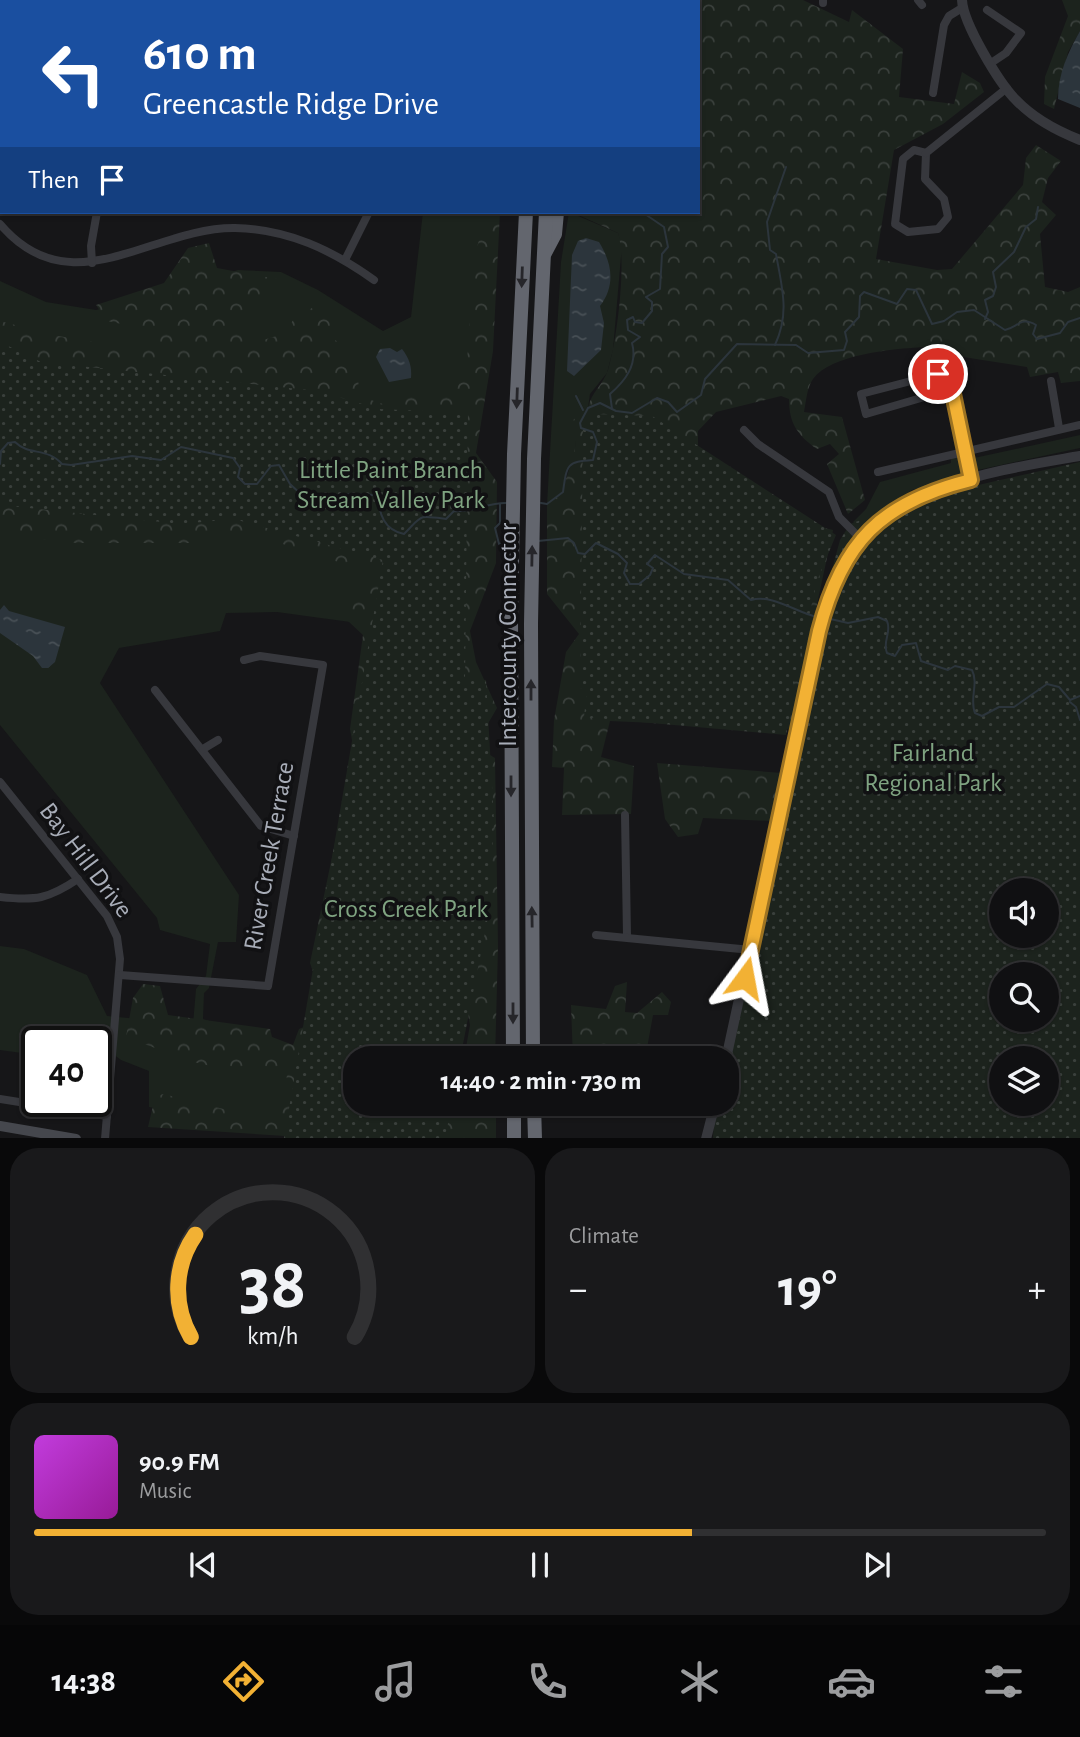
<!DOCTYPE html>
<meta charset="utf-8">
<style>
:root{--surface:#101012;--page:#19191b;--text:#f1f3f6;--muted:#9c9d9f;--line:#303032;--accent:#f2b134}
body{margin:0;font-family:"Alegreya Sans",sans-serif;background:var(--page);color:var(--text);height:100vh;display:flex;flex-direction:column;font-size:26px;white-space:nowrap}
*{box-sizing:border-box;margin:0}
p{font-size:23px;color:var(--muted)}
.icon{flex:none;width:38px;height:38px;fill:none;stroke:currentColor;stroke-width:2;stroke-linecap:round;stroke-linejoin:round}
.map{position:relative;height:1138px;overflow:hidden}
.side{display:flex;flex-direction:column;gap:10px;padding:10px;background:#09090a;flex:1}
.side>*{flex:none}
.hud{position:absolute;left:0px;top:0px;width:700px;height:214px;box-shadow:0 2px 5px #0004,0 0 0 2px var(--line);background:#1a4fa0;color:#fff;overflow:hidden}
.fabs{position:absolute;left:989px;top:878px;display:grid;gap:14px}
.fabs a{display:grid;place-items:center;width:70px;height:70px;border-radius:50%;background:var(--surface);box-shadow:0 2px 5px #0004,0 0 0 2px var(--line);font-size:35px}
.speed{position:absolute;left:21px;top:1026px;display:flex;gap:14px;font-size:35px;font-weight:700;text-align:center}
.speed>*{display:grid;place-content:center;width:91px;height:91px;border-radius:50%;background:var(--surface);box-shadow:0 2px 5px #0004,0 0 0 2px var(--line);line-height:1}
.speed .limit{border:4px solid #111;border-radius:10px;background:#fff;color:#111}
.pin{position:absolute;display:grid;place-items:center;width:60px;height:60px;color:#fff;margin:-30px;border:4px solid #fff;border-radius:50%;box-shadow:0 2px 7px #0007}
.me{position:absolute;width:77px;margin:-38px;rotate:13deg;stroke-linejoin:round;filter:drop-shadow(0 0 5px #0008)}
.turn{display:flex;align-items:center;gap:24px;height:147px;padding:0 28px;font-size:32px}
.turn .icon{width:91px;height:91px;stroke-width:2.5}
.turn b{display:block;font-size:49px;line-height:60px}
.then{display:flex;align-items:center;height:66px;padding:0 28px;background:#0003;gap:14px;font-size:26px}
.big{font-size:52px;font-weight:600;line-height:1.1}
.side .card{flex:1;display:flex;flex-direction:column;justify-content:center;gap:10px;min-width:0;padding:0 24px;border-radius:28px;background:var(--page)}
.side .dial{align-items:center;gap:0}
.dial svg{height:182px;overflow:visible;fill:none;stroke:var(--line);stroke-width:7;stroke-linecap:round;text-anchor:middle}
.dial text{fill:var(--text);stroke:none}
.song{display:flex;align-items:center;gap:21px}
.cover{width:84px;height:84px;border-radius:10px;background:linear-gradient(135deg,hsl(290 70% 55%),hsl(300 70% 35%))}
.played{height:7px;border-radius:4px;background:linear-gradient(90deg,var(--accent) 65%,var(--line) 65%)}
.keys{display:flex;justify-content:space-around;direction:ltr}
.heat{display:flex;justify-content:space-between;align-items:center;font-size:38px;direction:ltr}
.side .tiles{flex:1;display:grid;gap:10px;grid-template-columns:1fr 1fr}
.card:last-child{grid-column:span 2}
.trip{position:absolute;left:343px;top:1046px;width:396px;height:70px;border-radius:28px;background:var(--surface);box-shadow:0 2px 5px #0004,0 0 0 2px var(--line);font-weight:600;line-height:70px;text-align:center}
.tab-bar{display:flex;height:112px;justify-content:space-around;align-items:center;background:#060607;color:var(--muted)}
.tab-bar .icon{width:49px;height:49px}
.tab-bar .current{color:var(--accent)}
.tab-bar b{font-size:32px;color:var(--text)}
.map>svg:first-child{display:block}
</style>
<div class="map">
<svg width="1080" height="1139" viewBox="0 0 1080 1139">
<defs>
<pattern id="forest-crowns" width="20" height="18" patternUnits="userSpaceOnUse" patternTransform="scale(1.75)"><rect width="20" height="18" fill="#1c231d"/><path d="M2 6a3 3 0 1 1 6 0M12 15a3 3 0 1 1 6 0" fill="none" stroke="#3a403c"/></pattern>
<pattern id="park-dots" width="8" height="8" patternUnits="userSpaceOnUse" patternTransform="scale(1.75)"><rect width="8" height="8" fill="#1c231d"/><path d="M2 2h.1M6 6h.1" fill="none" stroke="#3a403c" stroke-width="1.8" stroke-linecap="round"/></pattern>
<pattern id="water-ripples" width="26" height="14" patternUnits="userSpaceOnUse" patternTransform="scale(1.75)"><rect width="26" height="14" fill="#2c353c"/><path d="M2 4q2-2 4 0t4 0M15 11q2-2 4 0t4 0" fill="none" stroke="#485056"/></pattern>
</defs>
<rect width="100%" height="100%" fill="#161618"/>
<!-- grass -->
<g fill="#1c231d">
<path d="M423,212H492L468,413L379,409L0,342V281L46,302L96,310L238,270L281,272L318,290L383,331L411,317Z"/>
<path d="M569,212L618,233L622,245L613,350L607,373L590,394L588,408L577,431L574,462L566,471L563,492L547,504L561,262Z"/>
<path d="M1080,435V448L978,470L974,458Z"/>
<path d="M961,455L964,470L960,476L912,490L859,527L853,522L866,509L880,482L951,463V457Z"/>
<path d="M0,505L234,519L384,560L372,625L277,612L226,613L220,631L119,648L100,683L239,895L236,942H218L209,988L204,993L203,1019L304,1051L295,1133L149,1107V1071L121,1060L96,1041H37L36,1055L0,1050V946L24,949L87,975L107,1016L193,1024L196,989L206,976L210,944L160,930L157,918L0,725Z"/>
</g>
<!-- forest -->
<g fill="url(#forest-crowns)">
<path d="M645,0H803L849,22L852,10L903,49L899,97L954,104L962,72L980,83L984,92L943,124L894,150L876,259L937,270L952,269L1023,185L1026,158L1036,145L1061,161L1048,178L1042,202L1056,215L1040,234L1045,287L1068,292L1080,287V381L1061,383L1058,372L1030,377L1027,367L957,356L943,367L929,368L923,347C893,349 831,354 813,379C807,387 806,402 804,412L842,417L865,500L848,514L827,464L839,454L830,444L817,449C797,435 789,423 789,399L781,396L716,412L698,431V474L790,520L833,530L790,729L610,721L601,757L634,766L631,814L562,815L564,768L552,767L554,720L566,652L579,634L547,594V504L563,492C567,467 583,446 572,421L588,408C591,392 603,385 608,370C617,341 627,261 618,233L572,212H698V2H643Z"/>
<path d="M1062,0H1080V31L1068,52L1054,109L1044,104L1045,77L1068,16Z"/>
<path d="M488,212H500L493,351L476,453L497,482L496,563L470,631L476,662L497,708L475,746L495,758L498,947L495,1059H464L470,1025L434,836L317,1138L148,1127L155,1097L163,1094L280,1123L287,1075L224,1069L189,1061L126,1037L133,998L143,984L160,986L168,1015L270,1029L272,1037L293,1045L299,1029L314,1023L320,991L310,963L354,751L350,729L363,635L334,608L368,595L374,569L330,560L247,532L193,543H76L0,534V321L53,335L144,351L155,331L107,321L96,305L164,283L188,248L209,243L217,268L282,280L270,302L245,311L243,333L260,341L286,333L294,318L321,303L334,306L330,336C354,353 359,368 359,396L383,404L442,389L467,361L475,253Z"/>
<path d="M657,763L782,773L772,821L703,818L698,834L678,837L665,819Z"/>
<path d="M627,982L625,1012L637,1013L662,992L671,1002L668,1015H653L645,1059H573L571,1005L606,1009L615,986Z"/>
<path d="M451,1104H496V1138L440,1139Z"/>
</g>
<!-- park -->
<g fill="url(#park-dots)" fill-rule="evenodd">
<path d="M0,342L41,362L318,391L379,409L468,413L465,678L486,680L494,821L488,917L460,1059H355V1104H452L445,1138H284L383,560L234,519L181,524L0,505Z"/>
<path d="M591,414L652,416L836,535L817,581L789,705L792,707L786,735L584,717L587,689L580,688L583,421H591Z"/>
<path d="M1080,462V1138L713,1139L715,1104H726V1059L828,584L840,540L850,524L921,498ZM1001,891H1046V936H1001ZM1001,975H1046V1020H1001ZM1001,1059H1046V1104H1001Z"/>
</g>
<!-- water -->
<g fill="url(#water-ripples)">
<path d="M1080,31V108L1058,99C1058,74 1068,52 1080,31Z"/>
<path d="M586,238L599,242C612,263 616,285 600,306L604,323L601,350L574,376L567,371L572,255L578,241Z"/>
<path d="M390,348L397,352L402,349C409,358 412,366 411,378L389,382L376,357L380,349Z"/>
<path d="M4,605L9,611L65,627L55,662L48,668H42L33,656L0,633V610Z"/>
</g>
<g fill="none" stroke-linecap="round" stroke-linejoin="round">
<!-- stream -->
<g stroke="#2c353c" stroke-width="2">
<path d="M659,2L662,0"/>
<path d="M985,319L988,312L985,300L993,296L996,287L993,272L1014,252L1026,227L1036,219L1038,207"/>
<path d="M775,345C790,313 782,288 776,254L770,250L767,222L786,167"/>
<path d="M576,396L583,410"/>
<path d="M612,409L610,394C625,381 638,365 632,343L640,337L628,330L627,320L633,317L635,322L642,323L652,311V302L646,297L660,289L662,254L668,247L664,227L642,212"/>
<path d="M0,464L1,451L8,443L15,442C29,456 47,447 62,464L71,465L132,456L161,460L181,447L233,458L240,468L238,477L245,484H257L271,466L279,465L290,484L303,496C328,499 355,490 378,496C379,514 384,530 404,534C423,515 417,515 446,519L454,511C472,513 489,502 507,503"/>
<path d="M541,503L547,504L563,492C567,463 567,462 593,460L597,442L593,432L581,428L580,423L588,408L600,403L616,411L632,413L657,398L668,402L677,412L701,395L705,379L737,344L796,345L808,353L844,350L847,341L845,332L859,317L860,296L864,292L897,304L907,289L916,290L932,324L944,321L957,312L974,310L1005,330C1018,327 1021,316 1036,325L1033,334L1037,339L1060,333L1068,322L1080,318"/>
<path d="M500,504V523L495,528L499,544L505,543"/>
<path d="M538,541L568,538L574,543L578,553L585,554L596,543L618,554L627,563L624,573L630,584H639L650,575L653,568L647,564L655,555L684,574L728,580L751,600C773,594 795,612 817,617"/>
<path d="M826,618L848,623L878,617L887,621C892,633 882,641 887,653L895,656L902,645L916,643L921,661L948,670L955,666L972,670C979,684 969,699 975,713L982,716L999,707H1014L1047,684L1059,687L1070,700L1080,696"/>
<path d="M1070,702L1076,707L1080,720"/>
</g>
<!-- minor -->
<g stroke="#37383d" stroke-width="8">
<path d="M918,0L922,5"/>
<path d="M823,3V0"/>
<path d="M987,10L1021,33L1006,53L991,63"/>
<path d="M0,59H2"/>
<path d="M933,93L944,25L949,16L962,8"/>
<path d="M914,150L926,153L925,179L944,199L948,217L938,229L908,232L895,224L903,159Z"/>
<path d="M926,153L1007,88"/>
<path d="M0,224C71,308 152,227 235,228C288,229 332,250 374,280"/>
<path d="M345,260L369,212"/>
<path d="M92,263L91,246L97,212"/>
<path d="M1051,381L1059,428"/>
<path d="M952,389L947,377L938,374L861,394L866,414L952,389L971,480"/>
<path d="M744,430L758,444L829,492L839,517L860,538"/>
<path d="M878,472L1080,425"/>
<path d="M155,690L261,826L294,836"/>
<path d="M203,749L218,740"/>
<path d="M0,782L107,916L117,937L120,959L105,1139"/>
<path d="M625,815L627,936"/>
<path d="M0,897C36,901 48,899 78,879"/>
<path d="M596,935L751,950"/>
<path d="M120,975L268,986L323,665L260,656L244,660"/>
<path d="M0,1099L107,1116"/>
</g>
<!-- tertiary -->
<g stroke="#37383d" stroke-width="10">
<path d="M962,0C963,23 999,83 1016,100C1033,118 1057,131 1080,140"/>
<path d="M726,1059L819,630C826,606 831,582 845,560C891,484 1000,470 1080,456"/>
<path d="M706,1139L715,1104"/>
</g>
<!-- secondary -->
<path stroke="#45474d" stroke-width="10" d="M0,1126L76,1139"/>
<!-- motorway -->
<g stroke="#63666e" stroke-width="14">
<path d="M544,2V0"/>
<path d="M564,2V0"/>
<path d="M589,2L590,0"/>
<path d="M545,253L555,234L557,212"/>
<path d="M513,1059L511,619L514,454L526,212"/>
<path d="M533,1059L531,624L534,459L546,212"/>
<path d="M514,1104V1139"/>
<path d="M534,1104L535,1139"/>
</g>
</g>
<!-- one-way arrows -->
<defs><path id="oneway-solid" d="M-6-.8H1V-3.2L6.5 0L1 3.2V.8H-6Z" transform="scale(1.75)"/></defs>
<g fill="#26262a">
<use href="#oneway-solid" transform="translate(522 277) rotate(92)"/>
<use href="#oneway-solid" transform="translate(517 398) rotate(92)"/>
<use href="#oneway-solid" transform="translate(532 556) rotate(-89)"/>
<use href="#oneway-solid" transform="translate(531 690) rotate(-90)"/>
<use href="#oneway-solid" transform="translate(511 786) rotate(90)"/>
<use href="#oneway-solid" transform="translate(532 917) rotate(-91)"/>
<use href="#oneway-solid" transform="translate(513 1013) rotate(90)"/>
</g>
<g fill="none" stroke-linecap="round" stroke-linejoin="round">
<defs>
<path id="route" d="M745,978L819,631C842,542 881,502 971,480L952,389L947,377L938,374"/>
</defs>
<!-- route casing -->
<use href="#route" stroke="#9d7322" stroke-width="18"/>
<!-- route -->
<use href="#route" stroke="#f2b134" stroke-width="12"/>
</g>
<g text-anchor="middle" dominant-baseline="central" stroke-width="7" stroke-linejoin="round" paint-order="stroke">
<!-- park labels -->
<g font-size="26" fill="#7fa381" stroke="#111113">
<text x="391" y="470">Little Paint Branch<tspan x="391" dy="30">Stream Valley Park</tspan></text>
<text x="933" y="753">Fairland<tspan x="933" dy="30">Regional Park</tspan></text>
<text x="406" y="909">Cross Creek Park</text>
</g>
<!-- street labels -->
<g font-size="26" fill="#a8adb8" stroke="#111113">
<text transform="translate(508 635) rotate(-90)">Intercounty Connector</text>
<text transform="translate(269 856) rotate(-80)">River Creek Terrace</text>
<text transform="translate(86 860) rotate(53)">Bay Hill Drive</text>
</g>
</g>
</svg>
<div class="fabs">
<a><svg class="icon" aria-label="sound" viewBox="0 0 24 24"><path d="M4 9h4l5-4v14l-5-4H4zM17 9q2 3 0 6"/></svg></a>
<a><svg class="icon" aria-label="search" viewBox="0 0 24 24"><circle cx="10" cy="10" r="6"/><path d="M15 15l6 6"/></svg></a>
<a><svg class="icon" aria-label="layers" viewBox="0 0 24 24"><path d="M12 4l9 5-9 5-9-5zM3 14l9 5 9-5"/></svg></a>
</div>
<div class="speed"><div class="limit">40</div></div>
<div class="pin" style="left:938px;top:374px;background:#d93025"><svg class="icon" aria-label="arrive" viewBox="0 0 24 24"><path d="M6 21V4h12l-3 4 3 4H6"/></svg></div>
<svg class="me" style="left:745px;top:978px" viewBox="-20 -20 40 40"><path d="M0-17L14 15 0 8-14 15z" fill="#f2b134" stroke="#fff" stroke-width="4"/></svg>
<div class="trip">14:40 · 2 min · 730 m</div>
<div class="hud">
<div class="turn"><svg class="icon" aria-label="left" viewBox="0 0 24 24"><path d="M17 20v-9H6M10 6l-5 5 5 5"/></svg><div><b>610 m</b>Greencastle Ridge Drive</div></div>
<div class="then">Then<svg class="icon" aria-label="arrive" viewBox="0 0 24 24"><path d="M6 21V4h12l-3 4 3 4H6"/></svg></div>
</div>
</div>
<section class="side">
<div class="tiles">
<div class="card dial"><svg viewBox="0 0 100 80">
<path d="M14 69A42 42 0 1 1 86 69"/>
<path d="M14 69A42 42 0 0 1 16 24" stroke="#f2b134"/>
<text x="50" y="56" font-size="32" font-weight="700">38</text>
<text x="50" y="72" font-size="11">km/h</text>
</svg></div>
<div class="card"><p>Climate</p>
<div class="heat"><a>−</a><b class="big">19°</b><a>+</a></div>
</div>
<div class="card">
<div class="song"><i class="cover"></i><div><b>90.9 FM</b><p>Music</p></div></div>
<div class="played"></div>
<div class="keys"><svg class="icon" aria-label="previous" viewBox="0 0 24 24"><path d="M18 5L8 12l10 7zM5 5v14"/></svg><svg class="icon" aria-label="pause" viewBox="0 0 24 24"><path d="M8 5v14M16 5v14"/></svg><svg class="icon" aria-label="next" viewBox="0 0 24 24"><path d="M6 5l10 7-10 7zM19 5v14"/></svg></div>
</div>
</div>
</section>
<nav class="tab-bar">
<b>14:38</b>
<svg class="icon current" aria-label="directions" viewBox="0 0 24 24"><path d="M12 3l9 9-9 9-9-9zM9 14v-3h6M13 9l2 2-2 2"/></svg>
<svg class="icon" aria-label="music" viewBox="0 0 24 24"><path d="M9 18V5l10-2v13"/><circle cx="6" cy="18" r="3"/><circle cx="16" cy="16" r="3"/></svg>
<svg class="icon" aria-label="phone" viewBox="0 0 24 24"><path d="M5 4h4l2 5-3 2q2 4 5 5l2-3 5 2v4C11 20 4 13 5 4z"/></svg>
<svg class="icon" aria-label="climate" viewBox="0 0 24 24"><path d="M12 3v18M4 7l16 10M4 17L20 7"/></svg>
<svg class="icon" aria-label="car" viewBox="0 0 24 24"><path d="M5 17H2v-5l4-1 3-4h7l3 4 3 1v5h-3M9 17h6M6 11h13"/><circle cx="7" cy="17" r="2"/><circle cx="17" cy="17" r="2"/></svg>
<svg class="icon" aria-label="filters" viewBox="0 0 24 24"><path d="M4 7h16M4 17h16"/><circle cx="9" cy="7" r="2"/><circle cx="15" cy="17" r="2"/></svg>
</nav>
